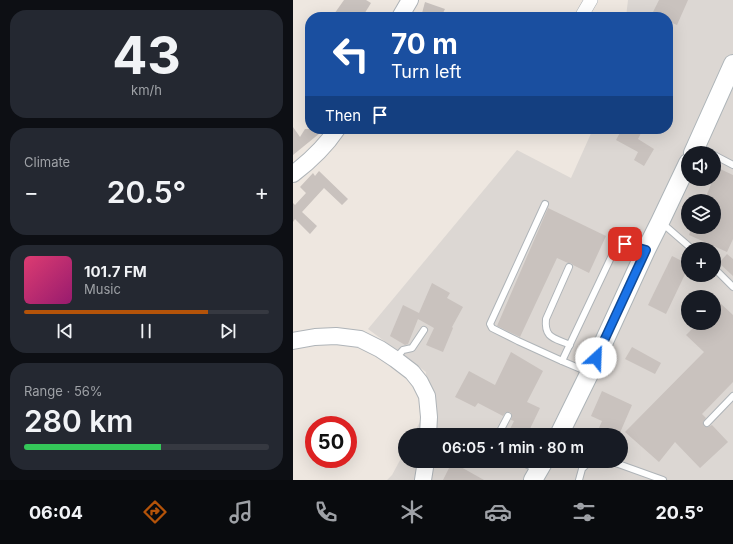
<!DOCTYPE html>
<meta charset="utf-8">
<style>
:root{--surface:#171b24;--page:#242831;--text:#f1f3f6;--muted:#9ea1a6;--line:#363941;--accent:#b45309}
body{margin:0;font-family:Inter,sans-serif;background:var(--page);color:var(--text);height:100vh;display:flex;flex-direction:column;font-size:15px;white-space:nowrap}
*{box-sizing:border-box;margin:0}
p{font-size:13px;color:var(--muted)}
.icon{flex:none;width:22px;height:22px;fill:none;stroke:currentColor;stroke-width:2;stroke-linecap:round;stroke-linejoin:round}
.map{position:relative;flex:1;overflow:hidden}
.details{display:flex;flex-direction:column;gap:10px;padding:10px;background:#0d0f14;width:293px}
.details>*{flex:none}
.top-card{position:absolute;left:12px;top:12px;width:368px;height:122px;border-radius:16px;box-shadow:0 4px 16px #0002;background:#1a4fa0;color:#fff;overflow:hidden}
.controls{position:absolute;left:388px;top:146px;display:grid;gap:8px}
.controls a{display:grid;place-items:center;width:40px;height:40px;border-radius:50%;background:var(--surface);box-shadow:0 4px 16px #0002;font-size:20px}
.speed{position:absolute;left:12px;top:416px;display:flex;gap:8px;font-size:20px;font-weight:700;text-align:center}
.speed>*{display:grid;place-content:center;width:52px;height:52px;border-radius:50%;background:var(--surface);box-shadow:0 4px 16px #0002;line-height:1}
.speed .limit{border:6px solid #d22;background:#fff;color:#111}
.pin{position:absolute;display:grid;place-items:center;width:34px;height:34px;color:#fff;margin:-17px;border-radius:8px;box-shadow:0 2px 6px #0006}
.me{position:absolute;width:44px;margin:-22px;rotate:25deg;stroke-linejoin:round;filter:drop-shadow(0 0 3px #0008)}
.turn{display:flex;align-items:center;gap:14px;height:84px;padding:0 20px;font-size:18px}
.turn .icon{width:52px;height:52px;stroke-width:2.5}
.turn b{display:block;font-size:28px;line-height:34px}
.then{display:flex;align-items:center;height:38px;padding:0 20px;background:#0003;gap:8px;font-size:15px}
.big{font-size:30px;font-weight:600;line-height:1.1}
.details .tile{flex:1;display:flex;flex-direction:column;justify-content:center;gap:6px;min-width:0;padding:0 14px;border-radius:16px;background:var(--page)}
.details .dial{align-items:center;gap:0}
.dial b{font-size:52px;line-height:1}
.song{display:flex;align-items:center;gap:12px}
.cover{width:48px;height:48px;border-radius:6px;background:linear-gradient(135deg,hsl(340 70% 55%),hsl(320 70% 35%))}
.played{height:4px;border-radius:2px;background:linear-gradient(90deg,var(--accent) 75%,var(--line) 75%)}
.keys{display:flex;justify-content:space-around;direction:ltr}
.heat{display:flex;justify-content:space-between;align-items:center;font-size:22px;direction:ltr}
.charge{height:6px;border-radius:3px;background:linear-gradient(90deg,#34c759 56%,var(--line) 0)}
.trip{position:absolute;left:105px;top:428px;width:230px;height:40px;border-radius:20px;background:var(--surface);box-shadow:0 4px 16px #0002;font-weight:600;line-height:40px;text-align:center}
.dock{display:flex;height:64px;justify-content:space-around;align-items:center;background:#090b0e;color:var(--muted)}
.dock .icon{width:28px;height:28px}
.dock .current{color:var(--accent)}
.dock b{font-size:18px;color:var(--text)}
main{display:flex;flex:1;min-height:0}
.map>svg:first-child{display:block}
</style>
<main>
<section class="details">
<div class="tile dial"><b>43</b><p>km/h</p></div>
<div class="tile"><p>Climate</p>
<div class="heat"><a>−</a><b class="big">20.5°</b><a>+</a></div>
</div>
<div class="tile">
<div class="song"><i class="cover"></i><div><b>101.7 FM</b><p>Music</p></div></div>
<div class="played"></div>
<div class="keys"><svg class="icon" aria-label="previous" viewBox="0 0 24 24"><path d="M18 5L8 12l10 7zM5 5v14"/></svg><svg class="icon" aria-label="pause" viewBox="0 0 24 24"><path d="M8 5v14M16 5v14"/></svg><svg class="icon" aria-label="next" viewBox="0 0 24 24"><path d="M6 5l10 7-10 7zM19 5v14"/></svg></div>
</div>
<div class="tile"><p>Range · 56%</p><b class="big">280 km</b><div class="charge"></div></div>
</section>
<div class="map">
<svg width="440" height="480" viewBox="0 0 440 480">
<rect width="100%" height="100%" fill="#eee7e0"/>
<!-- industrial -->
<path fill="#dcd7d3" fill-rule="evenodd" d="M335,0H440V480H94L99,475L112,451V461H328V435H120L128,420L133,372L75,329L224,150L278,178L300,129H375V17H333ZM395,153H421V179H395ZM395,201H421V227H395ZM395,249H421V275H395ZM395,297H421V323H395Z"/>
<!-- building -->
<g fill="#c9c2be">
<path d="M51,0H73L78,3L70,16L39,17Z"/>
<path d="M366,0H395L384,25L375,21V17H366L359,14Z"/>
<path d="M132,2L152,9L148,17H128Z"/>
<path d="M0,127L7,137L12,129H32L0,155Z"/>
<path d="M329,129H350L345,139L361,149L351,166L341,160L345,152L323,140Z"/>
<path d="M425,168L440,175V239L434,252L396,235L399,227H421V201H411Z"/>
<path d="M26,171L55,199L49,205L31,188L9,212L24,226L17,234L2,219L0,222V203L2,205L13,193L7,187L20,173L22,176Z"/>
<path d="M255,208L313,236L296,273L280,265L278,263H275L264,258L227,337L204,326Z"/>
<path d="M434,254L440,259V276L426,263Z"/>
<path d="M379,256L395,264V268L373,314L355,305Z"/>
<path d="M139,283L157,293L154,298L170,307L159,327L160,328L150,352L133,345L141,328L125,319L115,344L112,345L97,336L110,305L126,313Z"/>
<path d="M426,302L440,315V382L409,414L413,418L410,422L411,426L415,427L419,425L435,442L407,468L382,442L366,462L332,432L411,352L393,335L405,323H421V307Z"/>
<path d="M339,347L368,363L362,374L332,359Z"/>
<path d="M218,352L250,371L234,402L247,408L234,435H214L221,421L218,420L219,415L217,412H213L210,416L185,403L182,407L162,397L176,371L202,385Z"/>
<path d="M309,391L339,405L326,435H322L306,428L309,421L298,416Z"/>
<path d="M159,462L191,480H150Z"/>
</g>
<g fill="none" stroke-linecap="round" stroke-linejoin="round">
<defs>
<g id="service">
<path d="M405,146L418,153"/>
<path d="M421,155L440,165"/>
<path d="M252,204L197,324L199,328L225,341L269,361L295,372"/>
<path d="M369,223L399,249"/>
<path d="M276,267L253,319C251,339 262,338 277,345"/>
<path d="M421,268L440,287"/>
<path d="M102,359L110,350L119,348L131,330"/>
<path d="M269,361L322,249C330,241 341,247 351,250"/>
<path d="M414,423L440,396"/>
<path d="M205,435L215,416"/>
<path d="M226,461L244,469"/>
<path d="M317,461L370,480"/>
<path d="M286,480L289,469L297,461"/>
</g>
<path id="minor" d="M288,17L298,0"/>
<g id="tertiary">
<path d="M107,17L117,0"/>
<path d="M0,174C17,161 32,147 44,129"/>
<path d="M0,341L22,337L43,336L67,339L87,349L102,359L119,372L127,382L134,396L136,417L135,435"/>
<path d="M130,480L133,461"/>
</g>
<g id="secondary">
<path d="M400,153L440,64"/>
<path d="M266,435L297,372L353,250L367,222L395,163"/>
<path d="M240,480L251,461"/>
</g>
</defs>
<!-- service casing -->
<use href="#service" stroke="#afb4b8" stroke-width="8"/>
<!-- minor casing -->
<use href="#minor" stroke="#afb4b8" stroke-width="14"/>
<!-- tertiary casing -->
<use href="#tertiary" stroke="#afb4b8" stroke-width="18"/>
<!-- secondary casing -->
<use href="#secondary" stroke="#adb4b8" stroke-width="20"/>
<!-- service -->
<use href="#service" stroke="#fff" stroke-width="6"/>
<!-- minor -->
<use href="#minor" stroke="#fff" stroke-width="13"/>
<!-- tertiary -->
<use href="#tertiary" stroke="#fff" stroke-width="16"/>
<!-- secondary -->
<use href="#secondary" stroke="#fff" stroke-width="18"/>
</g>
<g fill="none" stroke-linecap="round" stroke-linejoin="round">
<defs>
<path id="route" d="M303,358L353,250L332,244"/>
</defs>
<!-- route casing -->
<use href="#route" stroke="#114b97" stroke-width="10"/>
<!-- route -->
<use href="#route" stroke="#1a73e8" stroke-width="7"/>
</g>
</svg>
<div class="controls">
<a><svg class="icon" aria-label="sound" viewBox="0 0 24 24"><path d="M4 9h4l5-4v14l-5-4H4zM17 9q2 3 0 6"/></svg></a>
<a><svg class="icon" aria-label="layers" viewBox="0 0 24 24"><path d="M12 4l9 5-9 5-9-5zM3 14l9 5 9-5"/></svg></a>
<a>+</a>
<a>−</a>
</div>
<div class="speed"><div class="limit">50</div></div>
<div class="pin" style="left:332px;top:244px;background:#d93025"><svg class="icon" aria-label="arrive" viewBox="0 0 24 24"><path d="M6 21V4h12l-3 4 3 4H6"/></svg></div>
<svg class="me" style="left:303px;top:358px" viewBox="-20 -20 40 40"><circle r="19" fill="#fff"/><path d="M0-13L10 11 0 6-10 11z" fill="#1a73e8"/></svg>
<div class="trip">06:05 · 1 min · 80 m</div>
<div class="top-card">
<div class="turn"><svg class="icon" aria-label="left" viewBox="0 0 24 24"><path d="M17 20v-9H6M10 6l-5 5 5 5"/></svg><div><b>70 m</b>Turn left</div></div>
<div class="then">Then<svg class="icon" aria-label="arrive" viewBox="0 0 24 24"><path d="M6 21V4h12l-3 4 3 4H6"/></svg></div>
</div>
</div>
</main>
<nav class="dock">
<b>06:04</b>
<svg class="icon current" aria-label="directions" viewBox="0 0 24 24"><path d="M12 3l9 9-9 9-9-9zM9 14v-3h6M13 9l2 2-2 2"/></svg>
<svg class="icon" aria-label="music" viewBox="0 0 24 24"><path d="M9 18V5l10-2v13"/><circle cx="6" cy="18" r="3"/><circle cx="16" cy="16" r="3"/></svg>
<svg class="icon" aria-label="phone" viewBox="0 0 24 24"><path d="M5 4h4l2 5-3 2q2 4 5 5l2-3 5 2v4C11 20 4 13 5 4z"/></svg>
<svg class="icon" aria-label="climate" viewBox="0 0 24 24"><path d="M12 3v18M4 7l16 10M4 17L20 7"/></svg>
<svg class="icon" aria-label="car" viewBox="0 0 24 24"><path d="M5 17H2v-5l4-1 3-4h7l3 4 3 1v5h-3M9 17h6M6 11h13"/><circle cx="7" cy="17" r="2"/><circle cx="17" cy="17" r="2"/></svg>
<svg class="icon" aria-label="filters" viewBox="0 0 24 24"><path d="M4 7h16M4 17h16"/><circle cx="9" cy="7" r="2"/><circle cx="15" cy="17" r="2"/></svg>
<b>20.5°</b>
</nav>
